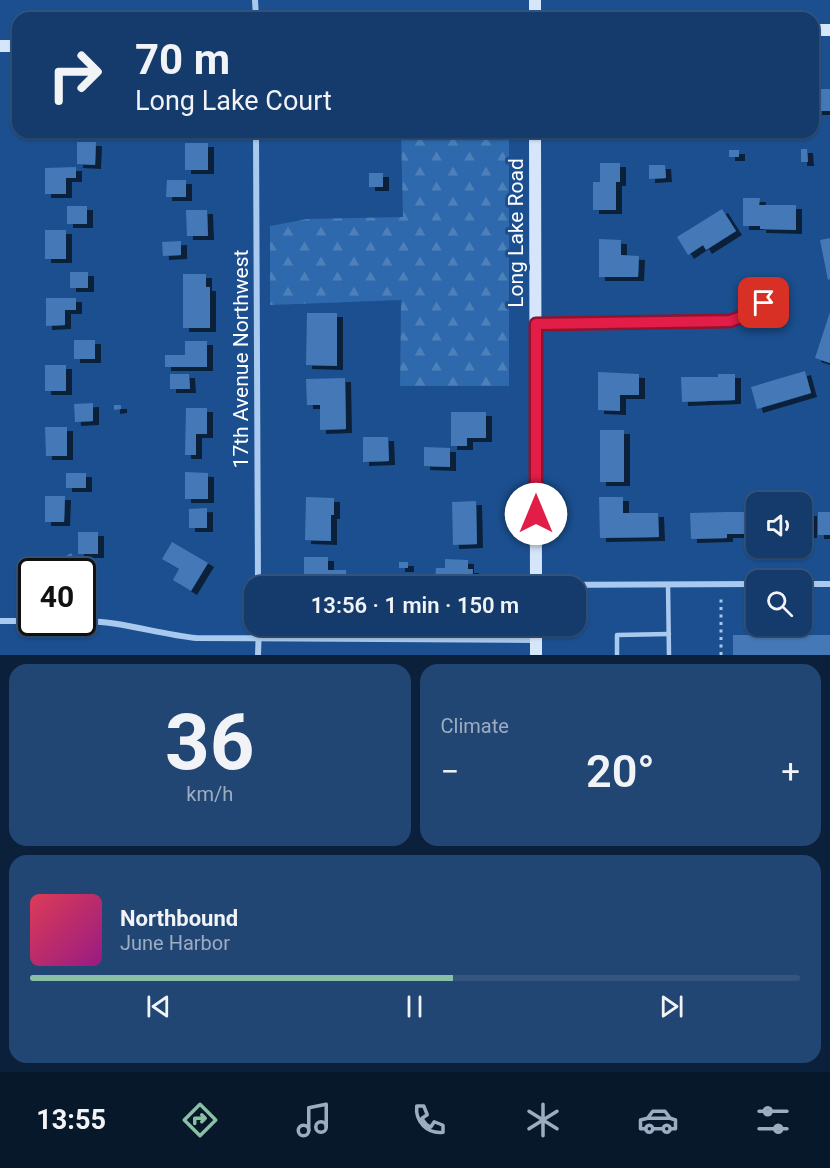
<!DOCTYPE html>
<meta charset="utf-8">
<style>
:root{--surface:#143b6b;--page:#214673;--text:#f1f3f6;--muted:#9dadc1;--line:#33557e;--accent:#8abfa5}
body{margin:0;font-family:Roboto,sans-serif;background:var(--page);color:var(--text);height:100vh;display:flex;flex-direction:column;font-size:22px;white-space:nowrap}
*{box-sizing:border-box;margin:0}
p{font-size:20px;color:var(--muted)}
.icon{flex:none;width:33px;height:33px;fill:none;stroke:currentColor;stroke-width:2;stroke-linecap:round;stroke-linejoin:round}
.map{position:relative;height:655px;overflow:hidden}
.panel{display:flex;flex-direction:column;gap:9px;padding:9px;background:#0b203b;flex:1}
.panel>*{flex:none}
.hud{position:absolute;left:12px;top:12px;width:807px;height:126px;border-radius:18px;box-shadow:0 2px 4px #0004,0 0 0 2px var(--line);background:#143b6b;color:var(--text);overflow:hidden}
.tools{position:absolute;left:746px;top:492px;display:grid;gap:12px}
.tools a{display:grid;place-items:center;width:66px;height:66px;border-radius:12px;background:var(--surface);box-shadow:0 2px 4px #0004,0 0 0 2px var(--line);font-size:30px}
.speed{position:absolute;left:18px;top:558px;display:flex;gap:12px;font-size:30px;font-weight:700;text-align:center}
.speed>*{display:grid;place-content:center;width:78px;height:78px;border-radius:50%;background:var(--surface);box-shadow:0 2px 4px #0004,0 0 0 2px var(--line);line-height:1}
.speed .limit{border:3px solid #111;border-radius:9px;background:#fff;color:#111}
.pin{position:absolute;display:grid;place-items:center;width:51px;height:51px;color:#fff;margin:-26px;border-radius:12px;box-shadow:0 3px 9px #0006}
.me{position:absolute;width:66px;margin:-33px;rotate:0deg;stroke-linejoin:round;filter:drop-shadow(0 0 4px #0008)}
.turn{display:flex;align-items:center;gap:21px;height:126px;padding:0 24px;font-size:27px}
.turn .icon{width:78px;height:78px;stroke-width:2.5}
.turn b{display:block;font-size:42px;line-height:51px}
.big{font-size:45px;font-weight:600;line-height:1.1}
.panel .card{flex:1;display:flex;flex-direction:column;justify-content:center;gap:9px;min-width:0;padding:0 21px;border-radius:18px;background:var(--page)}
.panel .dial{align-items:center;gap:0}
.dial b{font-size:78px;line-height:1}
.song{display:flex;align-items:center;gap:18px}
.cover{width:72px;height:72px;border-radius:9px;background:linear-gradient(135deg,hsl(350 70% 55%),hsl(310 70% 35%))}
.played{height:6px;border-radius:3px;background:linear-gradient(90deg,var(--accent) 55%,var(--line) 55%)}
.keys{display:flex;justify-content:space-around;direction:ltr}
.heat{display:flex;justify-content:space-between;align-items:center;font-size:33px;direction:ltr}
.panel .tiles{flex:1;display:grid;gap:9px;grid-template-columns:1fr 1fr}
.card:last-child{grid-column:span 2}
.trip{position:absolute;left:244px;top:576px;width:342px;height:60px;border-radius:18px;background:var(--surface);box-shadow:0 2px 4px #0004,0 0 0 2px var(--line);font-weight:600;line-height:60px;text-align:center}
.dock{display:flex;height:96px;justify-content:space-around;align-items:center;background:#08182b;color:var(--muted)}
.dock .icon{width:42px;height:42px}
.dock .on{color:var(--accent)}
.dock b{font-size:27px;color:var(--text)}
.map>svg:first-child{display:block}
</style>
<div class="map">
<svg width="830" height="655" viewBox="0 0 830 655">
<defs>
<pattern id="forest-firs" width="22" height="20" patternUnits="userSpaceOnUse" patternTransform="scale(1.5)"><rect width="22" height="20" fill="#2e69ad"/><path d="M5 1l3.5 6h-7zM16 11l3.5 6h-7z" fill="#4d80b9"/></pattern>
<filter id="shadow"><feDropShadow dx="6" dy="4" stdDeviation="0" flood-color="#0009"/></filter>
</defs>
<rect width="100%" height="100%" fill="#1b4f8f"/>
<!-- forest -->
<path fill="url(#forest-firs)" d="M401,132H509V386H400L401,300L270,305V226L307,219L403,217Z"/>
<!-- building -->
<g fill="#4478b7" filter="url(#shadow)">
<rect x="816" y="89" width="14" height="22"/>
<path d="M77,142H96L95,165L77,164Z"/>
<rect x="185" y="143" width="23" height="27"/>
<path d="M801,149H807L808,162H801Z"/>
<rect x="729" y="150" width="10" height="7"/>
<path d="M600,163H620V182H616V210H593V182H600Z"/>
<path d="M649,165H665L666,178L649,179Z"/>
<path d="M76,167V178H66V194H45V168Z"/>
<rect x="369" y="173" width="14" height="14"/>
<path d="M167,180H186V197H166Z"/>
<path d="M743,198H760L759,205H796V230L760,229V226H743Z"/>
<rect x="67" y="206" width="20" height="18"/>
<path d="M722,209L736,231L706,250L703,245L688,255L677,237Z"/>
<path d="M186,210H207L208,236H187Z"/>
<rect x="45" y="230" width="21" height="29"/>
<path d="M830,238V279L828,280L820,240Z"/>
<path d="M599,239L621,240V255L639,256L638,277H599Z"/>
<path d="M181,241V255L163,256L162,242Z"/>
<rect x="70" y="272" width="18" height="16"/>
<path d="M183,274H206V287H210V328H183Z"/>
<path d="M46,298H76V310H65V325L46,326Z"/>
<path d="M830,312V363L815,358Z"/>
<path d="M307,313H337V366L306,365Z"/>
<rect x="74" y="340" width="21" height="19"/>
<path d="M185,341H207V367H165V355H185Z"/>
<rect x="45" y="365" width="21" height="26"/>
<path d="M805,371L811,393L757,409L751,387Z"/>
<path d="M598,372L639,374V395H620V411L598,410Z"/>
<path d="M170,374H189L190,389H170Z"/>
<path d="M718,374H735V400L682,402L681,377H718Z"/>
<path d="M345,378L346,429L320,430V405H307L306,379Z"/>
<path d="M93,403V421L75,422L74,404Z"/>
<path d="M114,405H121V409L114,410Z"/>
<path d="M186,408H207V434H196V455H185Z"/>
<path d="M451,412H486V438H467V446H451Z"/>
<path d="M45,427H67V456H46Z"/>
<rect x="600" y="430" width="24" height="52"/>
<path d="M363,437H388L389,461L363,462Z"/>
<path d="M424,447L450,448V467L424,466Z"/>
<path d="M185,472L208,473V499H185Z"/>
<rect x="66" y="473" width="20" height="15"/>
<path d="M45,496H65L64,522H45Z"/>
<path d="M306,497L334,498V515H331V541L305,540Z"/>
<path d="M599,497H623V513H658L659,537L600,538Z"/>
<path d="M476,501L477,544L453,545L452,502Z"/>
<path d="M207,508V528H189V509Z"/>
<path d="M727,512H747V534H727V538L691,539L690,513Z"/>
<rect x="801" y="512" width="10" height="22"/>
<rect x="818" y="512" width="12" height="23"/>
<rect x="78" y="532" width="20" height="22"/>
<path d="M172,542L208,563L191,591L173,580L179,569L162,559Z"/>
<path d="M71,553L82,572H58L53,564Z"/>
<path d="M304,557H328V570H346V586H326V583L304,582Z"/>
<path d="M445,559L468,560V569H473L472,586H444V583H435L436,568H445Z"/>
<rect x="399" y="562" width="9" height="6"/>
<path d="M419,575V586H399V576Z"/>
<rect x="733" y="635" width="97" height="20"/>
</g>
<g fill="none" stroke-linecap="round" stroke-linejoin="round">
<!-- path -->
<path stroke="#a9c9ee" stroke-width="3" stroke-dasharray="3 4.5" stroke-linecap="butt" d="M721,655V595"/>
<!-- lane -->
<g stroke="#a9c9ee" stroke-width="4.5">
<path d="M668,584L669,655"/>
<path d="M617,655V635L669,634"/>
</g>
<!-- street -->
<g stroke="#a9c9ee" stroke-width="6">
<path d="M255,0L256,18"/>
<path d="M256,132L258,586"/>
<path d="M536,324L730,321L747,315L764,303"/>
<path d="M801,584H830"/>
<path d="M536,585L756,584"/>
<path d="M0,621H32"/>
<path d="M82,621C120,621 158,634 196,638L536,640"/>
<path d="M258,655L259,626"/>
</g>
<!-- secondary -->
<g stroke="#d6e6fa" stroke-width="12">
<path d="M535,0V18"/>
<path d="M813,30H830"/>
<path d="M0,46H18"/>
<path d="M535,132L536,586"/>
<path d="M536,655V626"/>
</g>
</g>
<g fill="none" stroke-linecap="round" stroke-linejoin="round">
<defs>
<path id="route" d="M536,514V324L730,321L747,315L764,303"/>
</defs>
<!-- route casing -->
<use href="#route" stroke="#92132f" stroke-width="15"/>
<!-- route -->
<use href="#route" stroke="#e11d48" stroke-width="10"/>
</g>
<g text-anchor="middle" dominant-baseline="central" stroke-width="6" stroke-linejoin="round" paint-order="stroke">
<!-- street labels -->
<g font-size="21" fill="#fff" stroke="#1b4f8f">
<text transform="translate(516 233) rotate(-90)">Long Lake Road</text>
<text transform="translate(241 359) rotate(-90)">17th Avenue Northwest</text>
</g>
</g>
</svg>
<div class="tools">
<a><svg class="icon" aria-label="sound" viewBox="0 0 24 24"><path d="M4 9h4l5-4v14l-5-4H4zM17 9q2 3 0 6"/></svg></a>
<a><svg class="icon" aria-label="search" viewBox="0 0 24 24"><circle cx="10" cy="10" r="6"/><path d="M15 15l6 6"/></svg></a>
</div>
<div class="speed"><div class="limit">40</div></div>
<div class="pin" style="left:764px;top:303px;background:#d93025"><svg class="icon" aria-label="arrive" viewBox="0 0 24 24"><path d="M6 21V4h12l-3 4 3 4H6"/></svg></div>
<svg class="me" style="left:536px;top:514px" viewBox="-20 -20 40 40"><circle r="19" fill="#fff"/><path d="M0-13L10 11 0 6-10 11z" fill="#e11d48"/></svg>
<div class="trip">13:56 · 1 min · 150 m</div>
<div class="hud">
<div class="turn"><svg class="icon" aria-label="right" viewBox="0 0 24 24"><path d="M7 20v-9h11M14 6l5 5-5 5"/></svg><div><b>70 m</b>Long Lake Court</div></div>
</div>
</div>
<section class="panel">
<div class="tiles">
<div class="card dial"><b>36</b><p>km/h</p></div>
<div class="card"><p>Climate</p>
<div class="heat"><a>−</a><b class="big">20°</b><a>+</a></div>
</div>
<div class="card">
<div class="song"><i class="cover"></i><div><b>Northbound</b><p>June Harbor</p></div></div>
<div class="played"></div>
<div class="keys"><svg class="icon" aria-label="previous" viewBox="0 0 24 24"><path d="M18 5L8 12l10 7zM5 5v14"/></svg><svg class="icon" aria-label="pause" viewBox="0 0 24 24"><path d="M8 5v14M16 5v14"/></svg><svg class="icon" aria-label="next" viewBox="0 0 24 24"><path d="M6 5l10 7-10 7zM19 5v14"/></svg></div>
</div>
</div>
</section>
<nav class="dock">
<b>13:55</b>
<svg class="icon on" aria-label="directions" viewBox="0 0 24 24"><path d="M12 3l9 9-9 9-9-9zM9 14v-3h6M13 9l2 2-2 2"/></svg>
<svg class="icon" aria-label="music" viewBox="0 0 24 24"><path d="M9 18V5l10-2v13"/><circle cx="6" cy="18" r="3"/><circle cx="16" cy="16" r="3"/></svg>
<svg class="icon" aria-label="phone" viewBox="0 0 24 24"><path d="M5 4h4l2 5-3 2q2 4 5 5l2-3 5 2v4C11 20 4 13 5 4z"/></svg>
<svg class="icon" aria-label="climate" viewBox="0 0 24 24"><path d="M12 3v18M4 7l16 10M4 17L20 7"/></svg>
<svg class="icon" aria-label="car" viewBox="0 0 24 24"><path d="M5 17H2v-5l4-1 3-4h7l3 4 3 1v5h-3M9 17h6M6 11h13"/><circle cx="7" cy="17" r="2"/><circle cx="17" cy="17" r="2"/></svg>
<svg class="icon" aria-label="filters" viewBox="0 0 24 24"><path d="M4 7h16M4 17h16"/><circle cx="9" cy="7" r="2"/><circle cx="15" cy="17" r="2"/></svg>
</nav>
